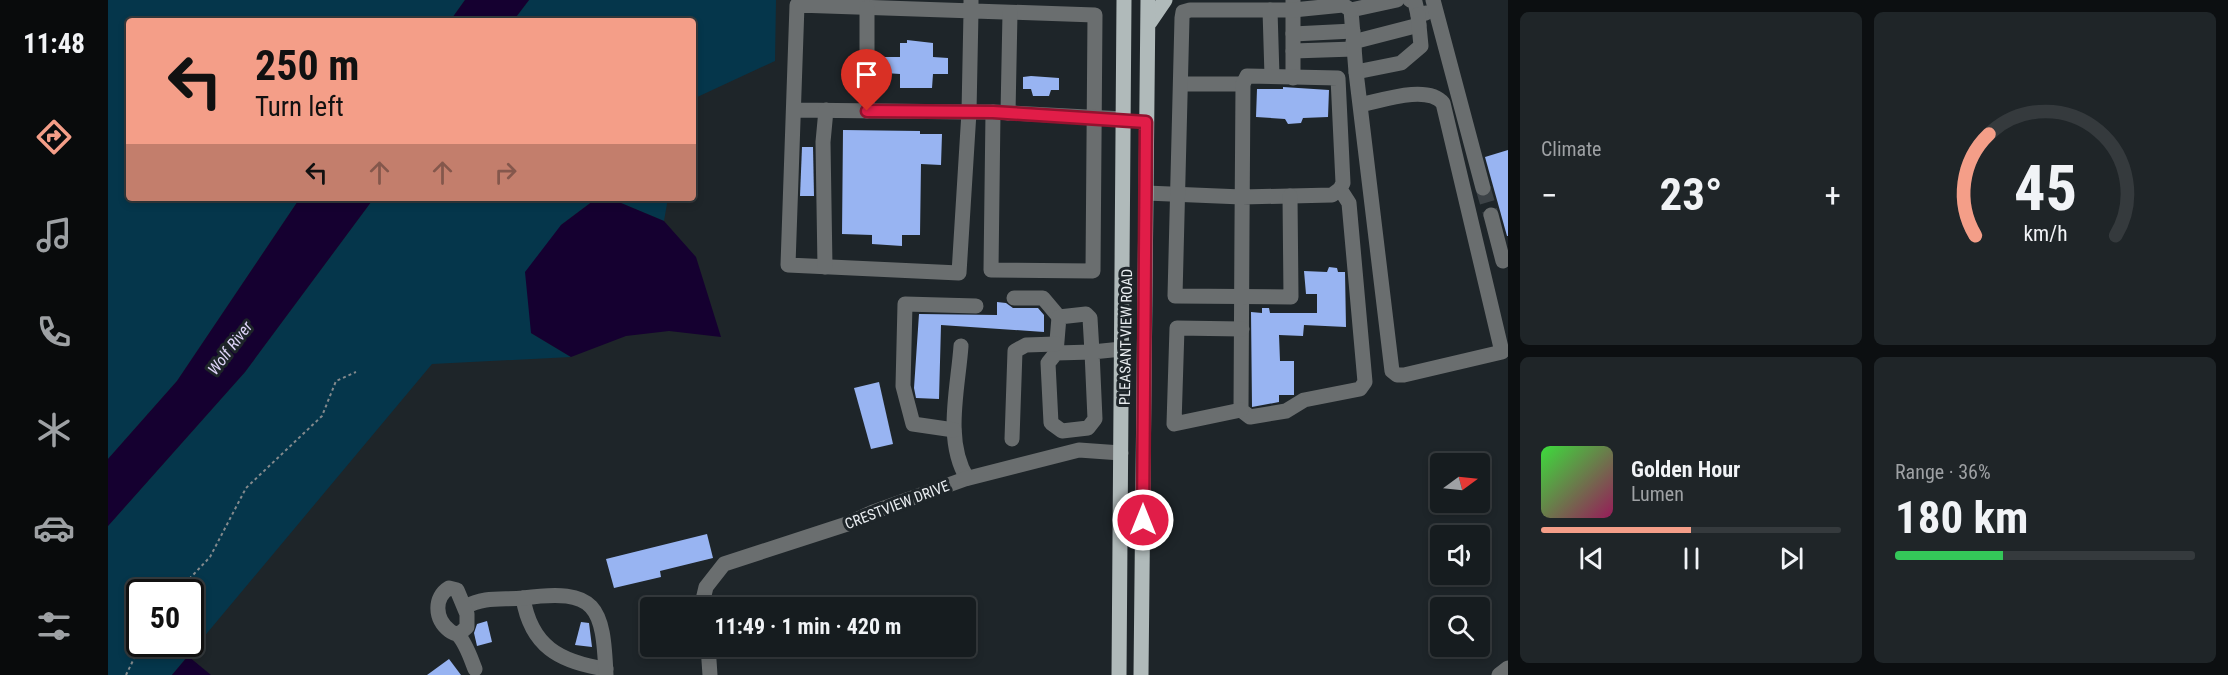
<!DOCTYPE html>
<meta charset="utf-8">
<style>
:root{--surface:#161c1f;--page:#1f2528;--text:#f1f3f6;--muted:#9ea1a4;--line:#353a3d;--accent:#f49e88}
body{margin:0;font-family:"Roboto Condensed",sans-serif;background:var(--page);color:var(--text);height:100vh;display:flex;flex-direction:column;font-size:22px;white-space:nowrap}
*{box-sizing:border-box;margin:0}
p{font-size:20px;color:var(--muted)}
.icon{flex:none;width:33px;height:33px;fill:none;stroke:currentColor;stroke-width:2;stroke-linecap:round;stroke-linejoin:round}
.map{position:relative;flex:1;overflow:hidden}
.panel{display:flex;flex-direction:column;gap:12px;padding:12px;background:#0c0f11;width:720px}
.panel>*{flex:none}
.top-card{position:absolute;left:18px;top:18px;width:570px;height:183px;border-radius:6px;box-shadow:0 3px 9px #0003,0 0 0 2px var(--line);background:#f49e88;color:#111;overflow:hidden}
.needle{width:39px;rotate:75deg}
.buttons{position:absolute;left:1322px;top:453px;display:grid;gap:12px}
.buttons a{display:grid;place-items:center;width:60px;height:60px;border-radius:6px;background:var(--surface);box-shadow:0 3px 9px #0003,0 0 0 2px var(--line);font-size:30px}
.speed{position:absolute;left:18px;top:579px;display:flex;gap:12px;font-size:30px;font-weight:700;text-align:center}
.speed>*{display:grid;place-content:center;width:78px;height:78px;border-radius:50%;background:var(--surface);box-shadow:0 3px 9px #0003,0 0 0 2px var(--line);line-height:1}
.speed .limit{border:3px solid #111;border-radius:9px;background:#fff;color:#111}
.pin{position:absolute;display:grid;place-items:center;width:51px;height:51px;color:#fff;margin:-62px -26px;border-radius:50% 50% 50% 0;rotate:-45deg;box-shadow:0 0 6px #0007}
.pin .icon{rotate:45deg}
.me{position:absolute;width:66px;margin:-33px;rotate:0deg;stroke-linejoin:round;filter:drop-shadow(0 0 4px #0008)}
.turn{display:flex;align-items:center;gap:21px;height:126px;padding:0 30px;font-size:27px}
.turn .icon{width:78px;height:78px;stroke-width:2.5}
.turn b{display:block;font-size:42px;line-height:51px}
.lanes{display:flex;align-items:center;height:57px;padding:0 30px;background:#0003;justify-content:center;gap:30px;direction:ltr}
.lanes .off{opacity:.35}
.big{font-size:45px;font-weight:700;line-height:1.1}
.panel .card{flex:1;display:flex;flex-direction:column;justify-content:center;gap:9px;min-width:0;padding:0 21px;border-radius:9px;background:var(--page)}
.panel .dial{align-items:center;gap:0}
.dial svg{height:156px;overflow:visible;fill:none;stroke:var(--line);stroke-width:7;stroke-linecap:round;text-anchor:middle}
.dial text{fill:var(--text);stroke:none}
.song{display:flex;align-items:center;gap:18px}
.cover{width:72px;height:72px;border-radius:9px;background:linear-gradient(135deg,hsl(120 70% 55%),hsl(330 70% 35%))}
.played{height:6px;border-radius:3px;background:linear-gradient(90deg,var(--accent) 50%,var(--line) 50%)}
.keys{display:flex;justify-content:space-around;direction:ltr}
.heat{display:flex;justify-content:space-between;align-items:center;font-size:33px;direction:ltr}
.charge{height:9px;border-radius:4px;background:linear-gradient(90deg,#34c759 36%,var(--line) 0)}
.panel .tiles{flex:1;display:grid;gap:12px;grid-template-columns:repeat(2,1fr)}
.trip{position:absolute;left:532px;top:597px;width:336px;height:60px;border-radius:6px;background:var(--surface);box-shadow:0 3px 9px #0003,0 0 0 2px var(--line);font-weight:700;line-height:60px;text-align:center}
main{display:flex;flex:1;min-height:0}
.menu{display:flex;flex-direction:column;width:108px;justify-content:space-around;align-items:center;background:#090b0c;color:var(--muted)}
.menu .icon{width:42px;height:42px}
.menu .active{color:var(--accent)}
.menu b{font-size:27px;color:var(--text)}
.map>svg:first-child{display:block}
</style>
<main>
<nav class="menu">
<b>11:48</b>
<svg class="icon active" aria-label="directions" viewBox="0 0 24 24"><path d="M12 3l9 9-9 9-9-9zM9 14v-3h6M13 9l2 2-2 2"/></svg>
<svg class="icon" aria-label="music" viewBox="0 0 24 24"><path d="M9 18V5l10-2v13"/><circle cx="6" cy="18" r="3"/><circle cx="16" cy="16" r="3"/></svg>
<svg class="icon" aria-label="phone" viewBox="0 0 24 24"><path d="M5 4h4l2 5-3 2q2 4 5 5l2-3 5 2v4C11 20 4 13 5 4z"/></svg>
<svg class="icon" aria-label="climate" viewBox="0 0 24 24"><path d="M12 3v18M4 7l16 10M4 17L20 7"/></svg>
<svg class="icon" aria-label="car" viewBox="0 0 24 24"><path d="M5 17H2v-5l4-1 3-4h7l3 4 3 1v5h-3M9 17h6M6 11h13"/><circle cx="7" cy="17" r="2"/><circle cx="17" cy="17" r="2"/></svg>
<svg class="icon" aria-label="filters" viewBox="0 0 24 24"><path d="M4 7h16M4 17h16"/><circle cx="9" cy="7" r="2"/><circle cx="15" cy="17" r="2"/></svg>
</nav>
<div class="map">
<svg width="1400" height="675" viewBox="0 0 1400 675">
<rect width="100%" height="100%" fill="#1e2529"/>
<!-- green -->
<g fill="#05364b" fill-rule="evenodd">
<path d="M0,0H357L342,21H21V198H192L69,381L0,459Z"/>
<path d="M421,0H668L667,61L585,99V21H405Z"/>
<path d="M266,198H489L453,225L423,333L463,357L324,364L64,675H0V526L137,372ZM32,592H82V644H32Z"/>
<path d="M501,198H560L556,221Z"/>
</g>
<!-- water -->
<g fill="#150030">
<path d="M357,0H421L405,21H342Z"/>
<path d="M192,198H266L137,372L0,526V459L69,381Z"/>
<path d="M489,198H501L556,221L588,257L613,337L561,331L518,336L463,357L423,333L417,272L453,225Z"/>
<path d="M80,656L103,675H64Z"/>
</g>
<!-- building -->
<g fill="#98b4f2">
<path d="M799,40L825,43V57L840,58V74H825L824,88H792V74L777,73V57H792V43H799Z"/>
<path d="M923,76L951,78V90H943L941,96H925L923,89H915V77Z"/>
<path d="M1175,87L1221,90L1220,117L1195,118L1193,123L1180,124L1177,119L1148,117L1149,89H1175Z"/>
<path d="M735,130L812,131V134H834L833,165L813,164L812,235H794V246L764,244V235L734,234Z"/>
<path d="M694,147H705L706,196H692Z"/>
<path d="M1400,150V236H1399L1377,157Z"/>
<path d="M1221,267L1229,268L1230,272H1237L1238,327L1196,325L1195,336L1171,335L1172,361H1186V395H1171V402L1144,407L1143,312L1154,313V308H1161L1162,313H1209V294H1198L1196,271L1219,272Z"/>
<path d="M889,302L898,303L905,308H930L936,315V332L833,325L831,399L808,398L806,388L811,314L889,315Z"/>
<path d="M771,382L785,444L763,449L746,388Z"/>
<path d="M599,534L605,558L552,571L553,577L506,588L498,559Z"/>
<path d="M379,621L384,642L369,646L366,633L369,624Z"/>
<path d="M473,622L481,623L484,647L467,645Z"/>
<path d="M341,659L353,675H319Z"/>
</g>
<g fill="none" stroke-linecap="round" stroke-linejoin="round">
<!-- minor-tunnel -->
<path stroke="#3d4347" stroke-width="15" stroke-dasharray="15 8" stroke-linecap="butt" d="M1375,188L1383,215"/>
<!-- path -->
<g stroke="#848a8d" stroke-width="2" stroke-dasharray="3 3" stroke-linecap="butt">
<path d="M69,592L102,557L138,488L214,416L228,381L248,372"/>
<path d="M18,675L33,644"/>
</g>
<!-- minor -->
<g stroke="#6a6e6f" stroke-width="15">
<path d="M1302,0L1307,2L1310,15L1318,13"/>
<path d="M1325,0L1375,188"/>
<path d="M1162,10L1164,76"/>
<path d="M1185,34L1245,31"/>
<path d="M1245,42L1311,25"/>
<path d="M1185,51L1246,49"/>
<path d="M1248,72L1293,63L1313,46L1310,15"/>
<path d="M1185,78V0"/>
<path d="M1073,84H1135"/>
<path d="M1252,105C1272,101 1319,84 1335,103L1394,352L1296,375H1289L1284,371L1248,72L1243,10L1289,0"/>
<path d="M686,110L861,112H885L883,270L985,271L987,15L689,5C686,92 683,178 680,265L851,273L861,112L863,12V0"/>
<path d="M759,111V8"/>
<path d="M885,112L1016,119"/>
<path d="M900,113L902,13"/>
<path d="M1038,193L1134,197L1224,195L1232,189L1235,183L1230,78L1139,76L1135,84L1134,227L1133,410L1142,417L1178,411L1196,400L1252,389L1257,382L1241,203L1232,189"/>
<path d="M1182,196L1183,297L1067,296L1074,18L1075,12L1082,10H1185L1235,5L1243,10"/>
<path d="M1383,215L1395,261"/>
<path d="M717,267L715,142L718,110"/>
<path d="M906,298H935L951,317"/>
<path d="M853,346C850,389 836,440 859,478"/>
<path d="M948,353L940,363L943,423L954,431L980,428L987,419L984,352L948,353L951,317L978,314L982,318L984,352L1014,349"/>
<path d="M1133,410L1066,424L1069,328L1134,329"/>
<path d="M846,430L805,424L795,386L797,304L868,306"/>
<path d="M904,439L907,351L918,345L948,344"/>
<path d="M415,598C423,646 451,662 498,669"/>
<path d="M357,607C377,596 394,600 415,598C489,588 495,606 498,675"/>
<path d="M593,608L598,587L616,564L739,524L765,512L857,479L971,450L1013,453"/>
<path d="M350,635L359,627V614L349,590L341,588C326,597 326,619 342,631C343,632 349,634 350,635C358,643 363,659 367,669"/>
<path d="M600,646L602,675"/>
<path d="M1391,675L1400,668"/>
</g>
<!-- major -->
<g stroke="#b0baba" stroke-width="15">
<path d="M1042,22L1057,0"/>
<path d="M1011,675L1016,0"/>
<path d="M1033,675L1040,0"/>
</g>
</g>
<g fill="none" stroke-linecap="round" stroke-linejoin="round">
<defs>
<path id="route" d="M759,111L885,112L1038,122L1035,520"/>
</defs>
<!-- route casing -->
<use href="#route" stroke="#92132f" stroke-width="15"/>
<!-- route -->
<use href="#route" stroke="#e11d48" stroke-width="10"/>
</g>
<g text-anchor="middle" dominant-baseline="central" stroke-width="6" stroke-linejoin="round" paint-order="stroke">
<!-- street labels -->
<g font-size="15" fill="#eaeef1" stroke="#1e2529">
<text transform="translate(1018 337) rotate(-89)">PLEASANT VIEW ROAD</text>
<text transform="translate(789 505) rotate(-21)">CRESTVIEW DRIVE</text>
</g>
<!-- water labels -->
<g font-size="16" font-style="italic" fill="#e0d6fa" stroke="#1e2529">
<text transform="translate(122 348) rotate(-53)">Wolf River</text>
</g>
</g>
</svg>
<div class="buttons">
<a><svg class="needle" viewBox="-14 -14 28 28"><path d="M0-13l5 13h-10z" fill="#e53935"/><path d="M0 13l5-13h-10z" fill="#9ea1a4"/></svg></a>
<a><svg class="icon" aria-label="sound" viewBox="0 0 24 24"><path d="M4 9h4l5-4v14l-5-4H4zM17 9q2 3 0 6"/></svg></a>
<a><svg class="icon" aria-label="search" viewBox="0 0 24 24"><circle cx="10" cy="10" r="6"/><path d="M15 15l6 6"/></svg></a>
</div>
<div class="speed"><div class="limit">50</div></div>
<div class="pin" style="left:759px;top:111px;background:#d93025"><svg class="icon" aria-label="arrive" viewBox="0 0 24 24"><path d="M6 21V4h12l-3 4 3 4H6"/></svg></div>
<svg class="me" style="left:1035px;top:520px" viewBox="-20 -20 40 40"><circle r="17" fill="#e11d48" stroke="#fff" stroke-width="3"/><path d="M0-11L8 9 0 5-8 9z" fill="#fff"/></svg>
<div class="trip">11:49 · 1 min · 420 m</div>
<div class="top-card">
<div class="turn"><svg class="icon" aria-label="left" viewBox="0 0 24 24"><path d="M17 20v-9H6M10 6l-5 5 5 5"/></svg><div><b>250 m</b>Turn left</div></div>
<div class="lanes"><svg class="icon" aria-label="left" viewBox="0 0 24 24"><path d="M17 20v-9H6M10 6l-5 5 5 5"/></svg><svg class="icon off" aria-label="ahead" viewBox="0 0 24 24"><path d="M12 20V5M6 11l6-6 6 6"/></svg><svg class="icon off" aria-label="ahead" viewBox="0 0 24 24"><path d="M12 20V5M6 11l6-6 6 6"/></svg><svg class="icon off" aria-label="right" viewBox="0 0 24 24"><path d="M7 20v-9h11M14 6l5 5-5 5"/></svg></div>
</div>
</div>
<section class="panel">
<div class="tiles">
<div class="card"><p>Climate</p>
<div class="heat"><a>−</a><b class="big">23°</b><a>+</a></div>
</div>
<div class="card dial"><svg viewBox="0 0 100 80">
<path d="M14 69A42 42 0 1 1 86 69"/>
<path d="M14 69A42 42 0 0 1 21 17" stroke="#f49e88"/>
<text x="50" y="56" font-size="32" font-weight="700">45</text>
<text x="50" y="72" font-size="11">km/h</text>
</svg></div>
<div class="card">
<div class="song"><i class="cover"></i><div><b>Golden Hour</b><p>Lumen</p></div></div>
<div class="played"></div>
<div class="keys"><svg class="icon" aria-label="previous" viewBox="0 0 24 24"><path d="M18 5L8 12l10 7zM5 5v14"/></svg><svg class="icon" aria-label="pause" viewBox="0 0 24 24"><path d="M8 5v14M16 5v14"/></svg><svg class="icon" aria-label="next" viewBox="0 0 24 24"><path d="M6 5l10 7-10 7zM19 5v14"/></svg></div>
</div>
<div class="card"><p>Range · 36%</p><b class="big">180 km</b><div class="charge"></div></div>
</div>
</section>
</main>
